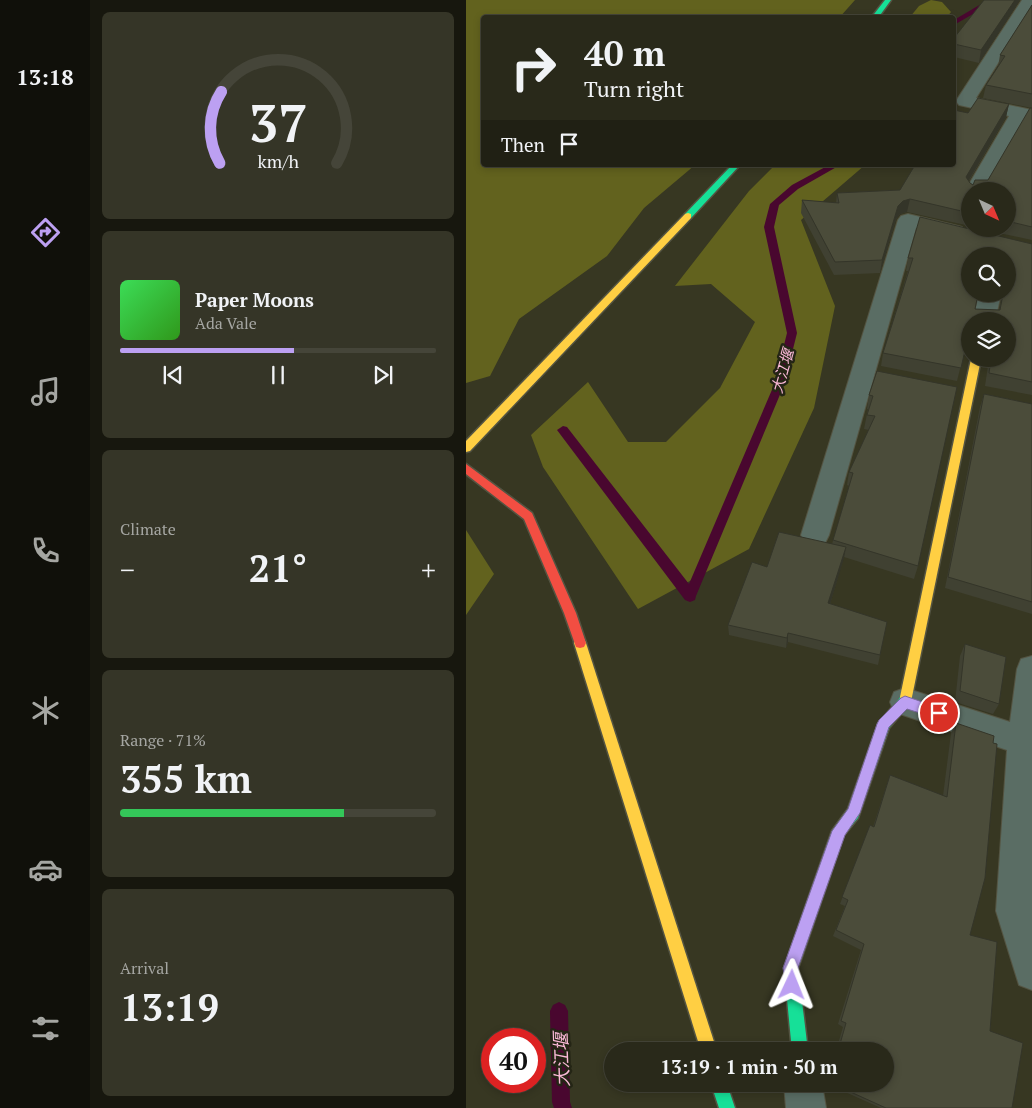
<!DOCTYPE html>
<meta charset="utf-8">
<style>
:root{--surface:#29291a;--page:#353527;--text:#f1f3f6;--muted:#a5a6a2;--line:#454539;--accent:#bca0f2}
body{margin:0;font-family:"PT Serif","Noto Sans JP",serif;background:var(--page);color:var(--text);height:100vh;display:flex;flex-direction:column;font-size:19px;white-space:nowrap}
*{box-sizing:border-box;margin:0}
p{font-size:16px;color:var(--muted)}
.icon{flex:none;width:28px;height:28px;fill:none;stroke:currentColor;stroke-width:2;stroke-linecap:round;stroke-linejoin:round}
.map{position:relative;flex:1;overflow:hidden}
.panel{display:flex;flex-direction:column;gap:12px;padding:12px;background:#17170e;width:376px}
.panel>*{flex:none}
.hud{position:absolute;left:15px;top:15px;width:475px;height:152px;border-radius:5px;box-shadow:0 2px 8px #0003,0 0 0 1px var(--line);background:#29291a;color:var(--text);overflow:hidden}
.needle{width:32px;rotate:136deg}
.controls{position:absolute;left:495px;top:182px;display:grid;gap:10px}
.controls a{display:grid;place-items:center;width:55px;height:55px;border-radius:50%;background:var(--surface);box-shadow:0 2px 8px #0003,0 0 0 1px var(--line);font-size:25px}
.speed{position:absolute;left:15px;top:1028px;display:flex;gap:10px;font-size:25px;font-weight:700;text-align:center}
.speed>*{display:grid;place-content:center;width:65px;height:65px;border-radius:50%;background:var(--surface);box-shadow:0 2px 8px #0003,0 0 0 1px var(--line);line-height:1}
.speed .limit{border:8px solid #d22;background:#fff;color:#111}
.pin{position:absolute;display:grid;place-items:center;width:42px;height:42px;color:#fff;margin:-21px;border:2px solid #fff;border-radius:50%;box-shadow:0 1px 5px #0007}
.me{position:absolute;width:55px;margin:-28px;rotate:2deg;stroke-linejoin:round;filter:drop-shadow(0 0 4px #0008)}
.turn{display:flex;align-items:center;gap:18px;height:105px;padding:0 20px;font-size:22px}
.turn .icon{width:65px;height:65px;stroke-width:2.5}
.turn b{display:block;font-size:35px;line-height:42px}
.then{display:flex;align-items:center;height:48px;padding:0 20px;background:#0003;gap:10px;font-size:19px}
.big{font-size:38px;font-weight:800;line-height:1.1}
.panel .widget{flex:1;display:flex;flex-direction:column;justify-content:center;gap:8px;min-width:0;padding:0 18px;border-radius:8px;background:var(--page)}
.panel .dial{align-items:center;gap:0}
.dial svg{height:130px;overflow:visible;fill:none;stroke:var(--line);stroke-width:7;stroke-linecap:round;text-anchor:middle}
.dial text{fill:var(--text);stroke:none}
.song{display:flex;align-items:center;gap:15px}
.cover{width:60px;height:60px;border-radius:8px;background:linear-gradient(135deg,hsl(130 70% 55%),hsl(110 70% 35%))}
.played{height:5px;border-radius:2px;background:linear-gradient(90deg,var(--accent) 55%,var(--line) 55%)}
.keys{display:flex;justify-content:space-around;direction:ltr}
.heat{display:flex;justify-content:space-between;align-items:center;font-size:28px;direction:ltr}
.charge{height:8px;border-radius:4px;background:linear-gradient(90deg,#34c759 71%,var(--line) 0)}
.trip{position:absolute;left:138px;top:1042px;width:290px;height:50px;border-radius:25px;background:var(--surface);box-shadow:0 2px 8px #0003,0 0 0 1px var(--line);font-weight:800;line-height:50px;text-align:center}
main{display:flex;flex:1;min-height:0}
.tabs{display:flex;flex-direction:column;width:90px;justify-content:space-around;align-items:center;background:#10100a;color:var(--muted)}
.tabs .icon{width:35px;height:35px}
.tabs .selected{color:var(--accent)}
.tabs b{font-size:22px;color:var(--text)}
.map>svg:first-child{display:block}
</style>
<main>
<nav class="tabs">
<b>13:18</b>
<svg class="icon selected" aria-label="directions" viewBox="0 0 24 24"><path d="M12 3l9 9-9 9-9-9zM9 14v-3h6M13 9l2 2-2 2"/></svg>
<svg class="icon" aria-label="music" viewBox="0 0 24 24"><path d="M9 18V5l10-2v13"/><circle cx="6" cy="18" r="3"/><circle cx="16" cy="16" r="3"/></svg>
<svg class="icon" aria-label="phone" viewBox="0 0 24 24"><path d="M5 4h4l2 5-3 2q2 4 5 5l2-3 5 2v4C11 20 4 13 5 4z"/></svg>
<svg class="icon" aria-label="climate" viewBox="0 0 24 24"><path d="M12 3v18M4 7l16 10M4 17L20 7"/></svg>
<svg class="icon" aria-label="car" viewBox="0 0 24 24"><path d="M5 17H2v-5l4-1 3-4h7l3 4 3 1v5h-3M9 17h6M6 11h13"/><circle cx="7" cy="17" r="2"/><circle cx="17" cy="17" r="2"/></svg>
<svg class="icon" aria-label="filters" viewBox="0 0 24 24"><path d="M4 7h16M4 17h16"/><circle cx="9" cy="7" r="2"/><circle cx="15" cy="17" r="2"/></svg>
</nav>
<section class="panel">
<div class="widget dial"><svg viewBox="0 0 100 80">
<path d="M14 69A42 42 0 1 1 86 69"/>
<path d="M14 69A42 42 0 0 1 15 25" stroke="#bca0f2"/>
<text x="50" y="56" font-size="32" font-weight="700">37</text>
<text x="50" y="72" font-size="11">km/h</text>
</svg></div>
<div class="widget">
<div class="song"><i class="cover"></i><div><b>Paper Moons</b><p>Ada Vale</p></div></div>
<div class="played"></div>
<div class="keys"><svg class="icon" aria-label="previous" viewBox="0 0 24 24"><path d="M18 5L8 12l10 7zM5 5v14"/></svg><svg class="icon" aria-label="pause" viewBox="0 0 24 24"><path d="M8 5v14M16 5v14"/></svg><svg class="icon" aria-label="next" viewBox="0 0 24 24"><path d="M6 5l10 7-10 7zM19 5v14"/></svg></div>
</div>
<div class="widget"><p>Climate</p>
<div class="heat"><a>−</a><b class="big">21°</b><a>+</a></div>
</div>
<div class="widget"><p>Range · 71%</p><b class="big">355 km</b><div class="charge"></div></div>
<div class="widget"><p>Arrival</p><b class="big">13:19</b></div>
</section>
<div class="map">
<svg width="566" height="1108" viewBox="0 0 566 1108">
<rect width="100%" height="100%" fill="#373722"/>
<!-- green -->
<g fill="#62621e">
<path d="M0,0H389L373,18H18V165H229L178,208L141,256L53,319L24,376L0,383Z"/>
<path d="M465,0L476,2L485,12L481,17H444L453,6Z"/>
<path d="M309,165H399L335,220L369,306L348,408L283,549L172,609L77,467L65,435L122,382L162,442H200L254,388L289,322L245,284L209,286L283,191Z"/>
<path d="M0,530L28,574L0,615Z"/>
</g>
<g fill="none" stroke-linecap="round" stroke-linejoin="round">
<!-- stream -->
<g fill="#49072f" fill-rule="evenodd">
<path d="M522,0H531L488,25V20Z"/>
<path d="M363,165H374L332,189L313,205L308,227L331,333L318,385L230,596L229,600L224,602L219,600L91,430L97,426L101,427L223,584L308,385L321,333L298,227L304,204L326,185Z"/>
<path d="M93,1002L99,1005L102,1011L104,1102L106,1108H88L86,1102L84,1011L87,1005Z"/>
</g>
<defs>
<g id="street">
<path d="M556,0H566V9L510,98L566,110V120L559,119L519,191H504V196L502,195L499,191L543,116L493,105L490,101Z"/>
<path d="M442,214L496,227L499,231L496,235L489,237L450,228L363,535L359,543L349,546L339,543L335,535L432,220L435,216Z"/>
<path d="M513,294H535L529,321H507Z"/>
<path d="M566,656V990L553,985L530,911L541,750L428,712L424,702L428,692L439,688L544,722L551,669L555,659Z"/>
<path d="M318,1084H356L360,1108H320Z"/>
</g>
<g id="fast">
<path d="M419,0H425L412,18H405Z"/>
<path d="M266,165H274L225,218H219V214Z"/>
<path d="M440,691L444,693L446,697L445,702L423,728L392,818L378,835L332,968L342,1051H326L318,968L366,831L382,809L412,724L433,699L436,693Z"/>
<path d="M245,1084H261L269,1108H253Z"/>
</g>
<g id="slow">
<path d="M222,213L225,214V218L4,451L0,452V441L219,214Z"/>
<path d="M505,359H515L446,697L444,701L440,703L436,701L434,697Z"/>
<path d="M114,638L118,639L120,643L251,1051H235L108,643L110,639Z"/>
</g>
<path id="jam" d="M0,464L66,513L110,613L120,643L118,647L114,648L110,647L98,613L58,519L0,474Z"/>
</defs>
<!-- street casing -->
<use href="#street" stroke="#545442" stroke-width="2"/>
<!-- fast casing -->
<use href="#fast" stroke="#545442" stroke-width="3"/>
<!-- slow casing -->
<use href="#slow" stroke="#545442" stroke-width="3"/>
<!-- jam casing -->
<use href="#jam" stroke="#545442" stroke-width="3"/>
<!-- street -->
<use href="#street" fill="#5a6d64" fill-rule="evenodd"/>
<!-- fast -->
<use href="#fast" fill="#16e098" fill-rule="evenodd"/>
<!-- slow -->
<use href="#slow" fill="#ffcf43" fill-rule="evenodd"/>
<!-- jam -->
<use href="#jam" fill="#f24e42" fill-rule="evenodd"/>
</g>
<!-- wall -->
<g fill="#404132" fill-rule="evenodd">
<path d="M554,0L513,63L488,57V38Z"/>
<path d="M566,5V108L517,98L520,85L532,67L534,55Z"/>
<path d="M543,104L540,117L503,181L504,183L507,185L522,180L566,108V240L514,229H541V191H504V226L441,212L434,214L430,219L414,273L368,275L335,213L336,200L370,203L371,193L434,190L502,113Z"/>
<path d="M566,244V395L519,386L523,359H541L504,321V351L500,352L497,357L491,381L415,366L417,353L442,271H440L442,258ZM504,256H541V294H536L533,310L509,309Z"/>
<path d="M411,371L452,566L448,579L378,557L364,604L414,655L412,665L322,642L320,648L263,635L262,625L301,567L366,544L383,486L381,485L383,472L403,430L398,429L402,409H401L403,395Z"/>
<path d="M518,394L566,404V614L479,588L514,407Z"/>
<path d="M499,644L533,704L527,714L489,702L494,656Z"/>
<path d="M490,723L504,935L524,1031L546,1108H415L361,1084H419V1051H370L377,1027L372,1024L395,950L367,936L379,906L374,904L404,825L407,827L424,775L477,796L485,733Z"/>
</g>
<!-- shaded-wall -->
<g fill="#343529">
<path d="M549,0H554L513,63L515,50Z"/>
<path d="M543,104L540,117L497,190L500,177Z"/>
<path d="M444,199L441,212L434,214L430,219L414,273L416,260L432,206L437,201Z"/>
<path d="M504,340V351L500,352L496,359L500,346Z"/>
<path d="M380,547L378,558L361,614L362,603Z"/>
<path d="M322,633V642L320,648L321,638Z"/>
</g>
<!-- building -->
<g fill="#4b4c3a" stroke="#343529" fill-rule="evenodd">
<path d="M518,0H549L515,50L488,44V38Z"/>
<path d="M566,5V94L520,85L539,56L534,55Z"/>
<path d="M512,98L543,104L500,177L504,183L507,185L509,180H522L564,108H566V227L541,221V191H504V213L444,199L437,201L432,206L416,260L369,262L336,200L373,203L371,193L434,190L449,165H488V110L502,113Z"/>
<path d="M454,217L566,244V382L523,373L525,359H541V321H504V340L500,346L495,368L417,353L447,258H442ZM504,256H541V294H537L534,310L509,309L512,294H504Z"/>
<path d="M411,371L491,387L452,566L367,540L387,473L383,472L409,416L401,415L407,396L403,395Z"/>
<path d="M518,394L566,404V602L482,577Z"/>
<path d="M313,532L380,547L362,603L421,622L414,655L322,633L321,638L262,625L286,562L301,567Z"/>
<path d="M499,644L540,657L533,704L494,691Z"/>
<path d="M490,723L528,736L527,743L531,744L519,878L504,935L531,942L524,1031L557,1043L546,1108H420L367,1084H419V1051H372L380,1023L375,1021L398,944L370,930L382,900L376,897L404,825L408,827L424,775L481,797Z"/>
</g>
<!-- route -->
<path fill="#bca0f2" stroke="#7a689d" d="M439,696L477,709L479,713L477,718L473,719L441,709L423,727L394,813L379,835L332,968L334,985L332,990L326,993L321,990L317,968L366,831L382,809L411,724L413,720L435,698Z"/>
<g text-anchor="middle" dominant-baseline="central" stroke-width="5" stroke-linejoin="round" paint-order="stroke">
<!-- water labels -->
<g font-size="15" font-style="italic" fill="#fbb9d8" stroke="#242515">
<text transform="translate(316 371) rotate(-74)">大江堰</text>
</g>
<!-- near-water labels -->
<g font-size="18" font-style="italic" fill="#fbb9d8" stroke="#242515">
<text transform="translate(95 1060) rotate(-92)">大江堰</text>
</g>
</g>
</svg>
<div class="controls">
<a><svg class="needle" viewBox="-14 -14 28 28"><path d="M0-13l5 13h-10z" fill="#e53935"/><path d="M0 13l5-13h-10z" fill="#a5a6a2"/></svg></a>
<a><svg class="icon" aria-label="search" viewBox="0 0 24 24"><circle cx="10" cy="10" r="6"/><path d="M15 15l6 6"/></svg></a>
<a><svg class="icon" aria-label="layers" viewBox="0 0 24 24"><path d="M12 4l9 5-9 5-9-5zM3 14l9 5 9-5"/></svg></a>
</div>
<div class="speed"><div class="limit">40</div></div>
<div class="pin" style="left:473px;top:713px;background:#d93025"><svg class="icon" aria-label="arrive" viewBox="0 0 24 24"><path d="M6 21V4h12l-3 4 3 4H6"/></svg></div>
<svg class="me" style="left:326px;top:985px" viewBox="-20 -20 40 40"><path d="M0-17L14 15 0 8-14 15z" fill="#bca0f2" stroke="#fff" stroke-width="4"/></svg>
<div class="trip">13:19 · 1 min · 50 m</div>
<div class="hud">
<div class="turn"><svg class="icon" aria-label="right" viewBox="0 0 24 24"><path d="M7 20v-9h11M14 6l5 5-5 5"/></svg><div><b>40 m</b>Turn right</div></div>
<div class="then">Then<svg class="icon" aria-label="arrive" viewBox="0 0 24 24"><path d="M6 21V4h12l-3 4 3 4H6"/></svg></div>
</div>
</div>
</main>
